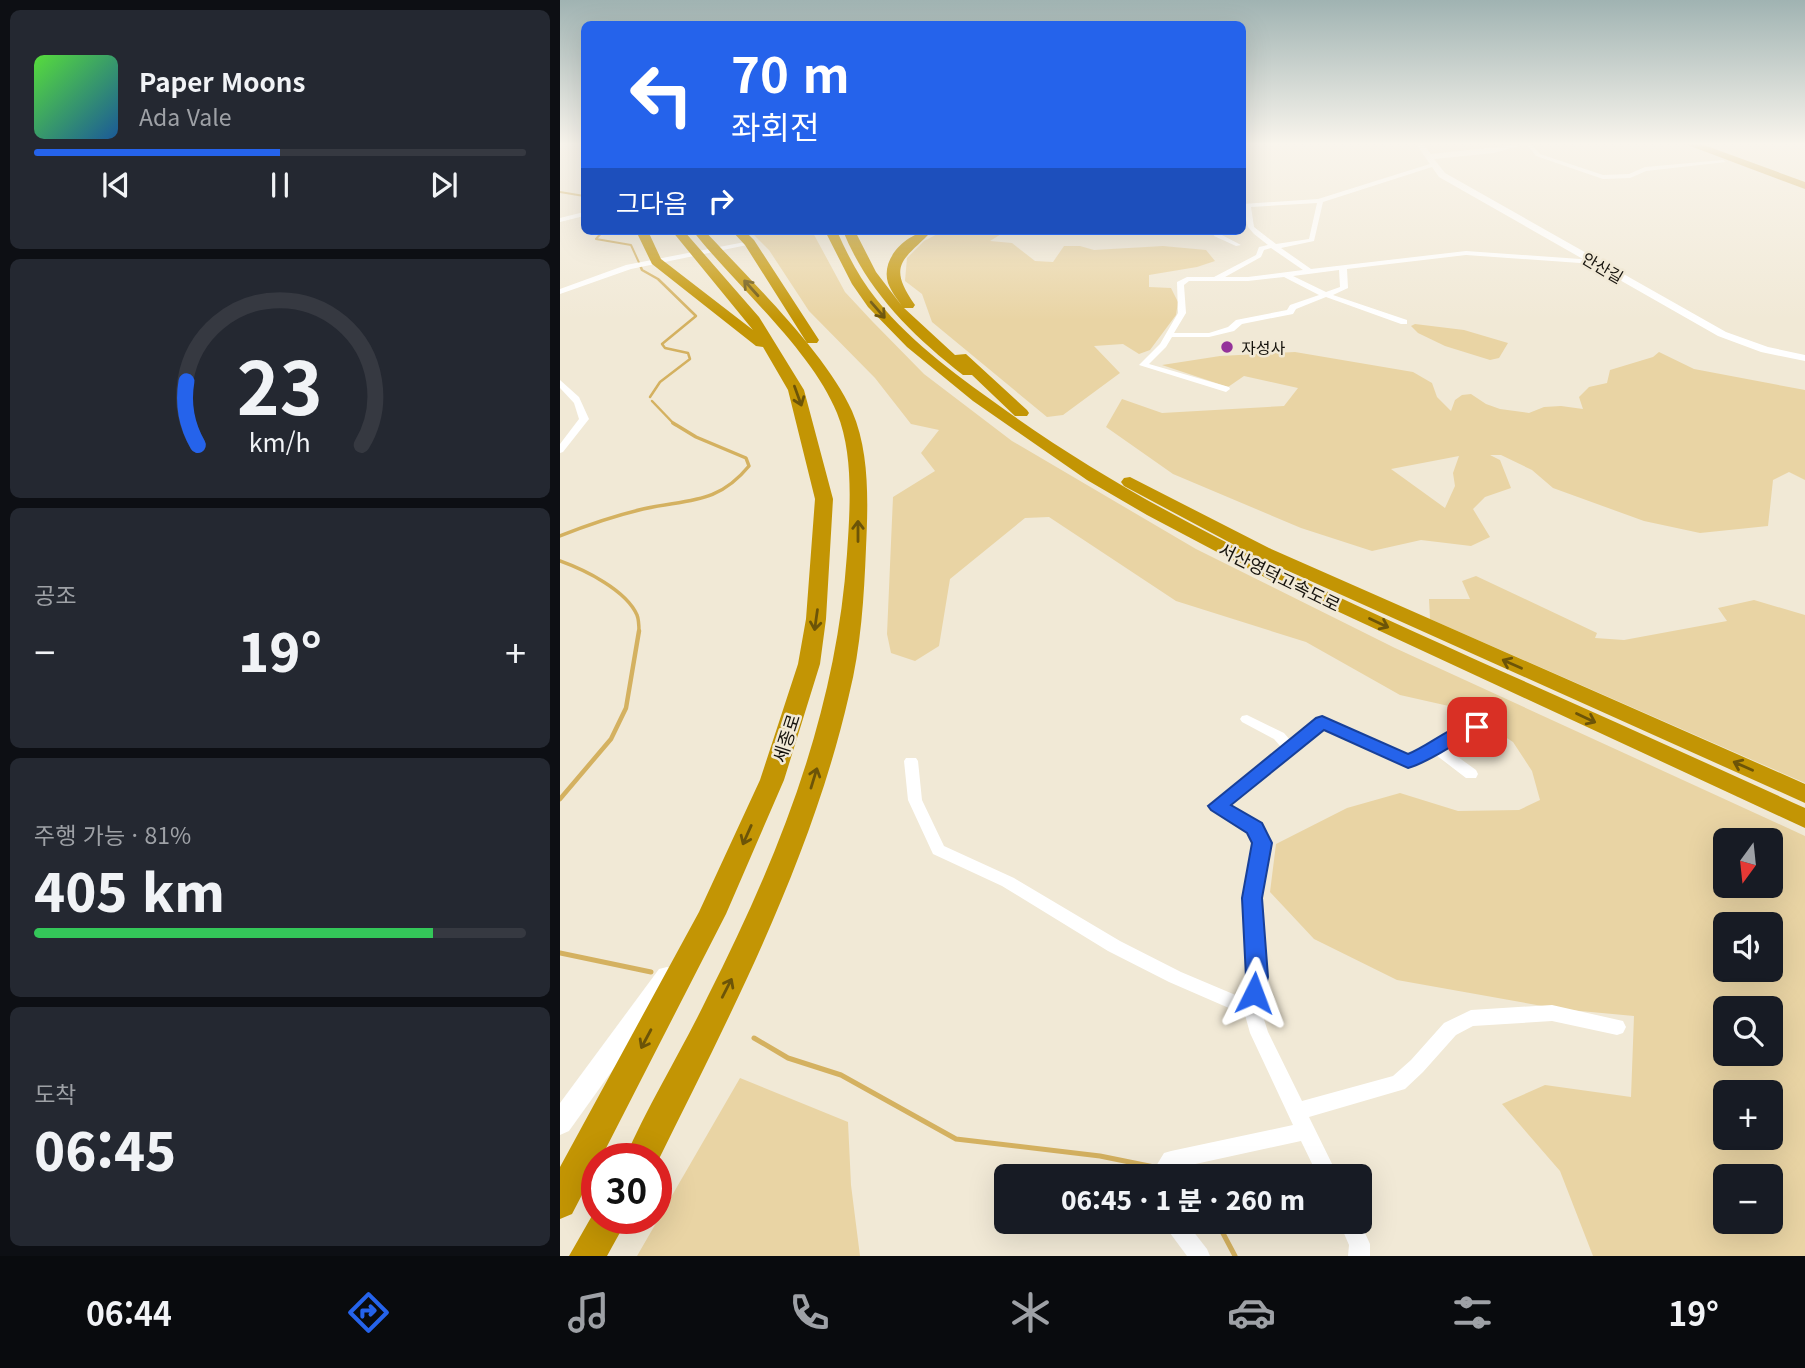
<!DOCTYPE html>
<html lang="ko">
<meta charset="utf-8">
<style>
:root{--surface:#171b24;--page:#242831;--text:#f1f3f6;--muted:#9ea1a6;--line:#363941;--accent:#2563eb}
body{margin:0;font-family:Georgia,"Noto Sans KR",serif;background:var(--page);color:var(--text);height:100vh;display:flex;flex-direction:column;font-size:26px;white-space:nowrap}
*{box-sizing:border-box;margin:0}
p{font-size:23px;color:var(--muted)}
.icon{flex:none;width:38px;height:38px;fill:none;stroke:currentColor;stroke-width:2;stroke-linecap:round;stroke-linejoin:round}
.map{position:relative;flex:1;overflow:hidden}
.side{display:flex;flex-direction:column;gap:10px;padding:10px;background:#0d0f14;width:560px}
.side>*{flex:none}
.guide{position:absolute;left:21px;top:21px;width:665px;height:214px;border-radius:10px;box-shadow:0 7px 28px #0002;background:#2563eb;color:#fff;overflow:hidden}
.needle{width:46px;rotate:195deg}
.fabs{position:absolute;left:1153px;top:828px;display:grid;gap:14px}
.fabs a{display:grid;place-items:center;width:70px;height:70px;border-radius:10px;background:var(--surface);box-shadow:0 7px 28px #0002;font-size:35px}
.speed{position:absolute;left:21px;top:1143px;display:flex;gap:14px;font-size:35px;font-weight:700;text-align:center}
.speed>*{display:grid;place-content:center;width:91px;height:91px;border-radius:50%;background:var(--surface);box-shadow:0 7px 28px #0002;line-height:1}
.speed .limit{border:10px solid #d22;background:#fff;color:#111}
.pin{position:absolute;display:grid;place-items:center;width:60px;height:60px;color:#fff;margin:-30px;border-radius:14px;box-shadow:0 4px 10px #0006}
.me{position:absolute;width:77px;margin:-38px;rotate:3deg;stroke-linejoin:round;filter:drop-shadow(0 0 5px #0008)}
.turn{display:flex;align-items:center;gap:24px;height:147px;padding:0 35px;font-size:32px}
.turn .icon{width:91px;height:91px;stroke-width:2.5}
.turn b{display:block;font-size:49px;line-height:60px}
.then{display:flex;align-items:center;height:66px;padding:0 35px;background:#0003;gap:14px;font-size:26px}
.big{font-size:52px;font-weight:800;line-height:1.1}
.side .widget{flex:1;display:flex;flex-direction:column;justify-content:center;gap:10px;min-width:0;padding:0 24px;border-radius:10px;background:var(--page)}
.side .dial{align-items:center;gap:0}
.dial svg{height:182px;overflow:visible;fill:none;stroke:var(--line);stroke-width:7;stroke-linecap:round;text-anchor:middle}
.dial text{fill:var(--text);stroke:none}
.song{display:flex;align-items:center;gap:21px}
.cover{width:84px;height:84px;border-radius:10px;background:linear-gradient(135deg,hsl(110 70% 55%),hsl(210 70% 35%))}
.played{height:7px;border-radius:4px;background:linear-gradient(90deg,var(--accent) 50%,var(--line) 50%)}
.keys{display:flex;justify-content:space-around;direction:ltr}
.heat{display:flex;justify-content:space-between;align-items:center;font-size:38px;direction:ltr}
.charge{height:10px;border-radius:5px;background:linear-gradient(90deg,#34c759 81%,var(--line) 0)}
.trip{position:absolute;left:434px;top:1164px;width:378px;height:70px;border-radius:10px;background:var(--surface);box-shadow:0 7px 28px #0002;font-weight:800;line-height:70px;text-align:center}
.tabs{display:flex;height:112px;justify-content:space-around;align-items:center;background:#090b0e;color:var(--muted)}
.tabs .icon{width:49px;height:49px}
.tabs .on{color:var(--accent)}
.tabs b{font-size:32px;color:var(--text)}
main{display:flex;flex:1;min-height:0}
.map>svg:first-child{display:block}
</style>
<main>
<section class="side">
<div class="widget">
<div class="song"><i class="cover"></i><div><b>Paper Moons</b><p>Ada Vale</p></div></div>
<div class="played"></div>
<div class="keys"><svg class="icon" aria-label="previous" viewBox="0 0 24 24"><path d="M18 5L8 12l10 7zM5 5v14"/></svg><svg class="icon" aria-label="pause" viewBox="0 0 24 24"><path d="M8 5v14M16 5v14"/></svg><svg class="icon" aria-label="next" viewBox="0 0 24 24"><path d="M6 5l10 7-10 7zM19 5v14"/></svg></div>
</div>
<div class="widget dial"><svg viewBox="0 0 100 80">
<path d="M14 69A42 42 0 1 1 86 69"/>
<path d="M14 69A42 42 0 0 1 9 41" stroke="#2563eb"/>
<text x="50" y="56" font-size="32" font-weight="700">23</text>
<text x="50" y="72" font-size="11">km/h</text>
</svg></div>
<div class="widget"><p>공조</p>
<div class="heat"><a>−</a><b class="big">19°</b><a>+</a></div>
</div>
<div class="widget"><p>주행 가능 · 81%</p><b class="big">405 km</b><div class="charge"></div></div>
<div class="widget"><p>도착</p><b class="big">06:45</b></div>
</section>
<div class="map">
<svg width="1245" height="1256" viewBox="0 0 1245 1256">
<rect width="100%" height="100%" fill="#f1e9d6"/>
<!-- green -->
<g fill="#e9d4a4" fill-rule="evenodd">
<path d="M190,231H252L285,292L312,321L364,374L452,441L636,549L835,648L1245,836V1256H1033L1000,1171L942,1104L985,1085L1071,1097L1074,1016L999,1009L837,980L754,939L710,892L716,844L787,808L840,793L898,811L959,810L980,800L972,771L953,742L902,709L840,695L746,642L616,601L489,517L465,518L390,579L379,646L355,661L331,653L327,634L333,497L375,471L361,453L379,430L351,424L315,378L249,311L209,250ZM1166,840H1211V886H1166ZM1166,924H1211V970H1166ZM1166,1008H1211V1054H1166ZM1166,1092H1211V1138H1166ZM1166,1176H1211V1222H1166Z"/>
<path d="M383,231H446L430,241L452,243L475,261L493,262L504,246H520L534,250L603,246L646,250L655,261L637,267L589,275V287L611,288L618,302L616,315L590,350L579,354L563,344L534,346L560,373L503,415L487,417L372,322L362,294L345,281L347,258L364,241Z"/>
<path d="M855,324L904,330L948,343L939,358L930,360L885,346L858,333L851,326Z"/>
<path d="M735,352L853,372L872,383L877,397L891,411L895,400L902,395L911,394L926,404L940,409L969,413L984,407L1001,406L1023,409L1019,397L1029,387L1047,383L1050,370L1093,357L1099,352L1134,369L1245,390V480L1229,472L1213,480L1208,526L1140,533L1084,521L993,488L972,470L941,455H930L940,460L951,488L925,497L913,509L930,537L911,546L861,540L812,551L741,528L613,474L546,427L562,399L602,413L724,406L738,388L684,376L668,387L602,365L660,356ZM899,456L893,473L895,486L885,508L831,469Z"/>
<path d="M916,576L1037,633L1035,638L1064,640L1167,621L1158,608L1194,600L1245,615V783L870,619L869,599H910L902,581Z"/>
<path d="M180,1078L288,1122L291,1185L300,1256H77Z"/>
</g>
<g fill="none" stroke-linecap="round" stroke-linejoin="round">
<!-- stream-far4 -->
<g stroke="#d4b160" stroke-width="2">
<path d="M0,192L24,196"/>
<path d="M43,231L36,239L71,245L81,267"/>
</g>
<!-- stream-far3 -->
<g stroke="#d4b160" stroke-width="2.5">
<path d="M80,265L82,270L98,279L136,316L102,344L105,348L128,353L130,359L100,382L90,397"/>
<path d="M92,401L115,425"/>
</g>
<!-- stream-far2 -->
<g stroke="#d4b160" stroke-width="3.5">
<path d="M0,536C27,525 54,516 83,509C128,499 157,505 189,466L186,458L136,437L113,423"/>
<path d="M0,561C25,570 66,590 77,615C79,620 79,628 79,632"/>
</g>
<!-- stream-far1 -->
<path stroke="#d4b160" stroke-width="4.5" d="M0,799L51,739L66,708L79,631"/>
<!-- stream -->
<g stroke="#d4b160" stroke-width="5">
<path d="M0,953L91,972"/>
<path d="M194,1038L228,1058L281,1075L396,1139L540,1156L599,1168"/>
<path d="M610,1171L617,1176"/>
<path d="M657,1222L675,1256"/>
</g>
<!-- river -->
<path fill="#d4b160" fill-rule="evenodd" d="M1125,144H1141L1245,182V189Z"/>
<!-- street -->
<g fill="#fff" fill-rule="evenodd">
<path d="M966,144H971L980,154L1043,175L1069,174L1085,167L1163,160L1166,162L1086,171L1070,178L1043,179L976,156Z"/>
<path d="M873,163L875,166L763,202L754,241L721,248L751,269L906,251L1034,260L1038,262L1034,264L906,255L787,269L788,288L773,295L847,320V324H841L766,297L736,309L733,314L682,324L674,331L649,337H612L606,347L589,364L669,387L670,389L666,392L579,365L600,344L618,313L617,282L627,277H654L696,255L699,247L708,245L694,234L688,227L682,204L758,199ZM757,203L749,239L716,244L694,227L691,207ZM711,248L743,270L688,277H665L701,257L704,250ZM779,270L780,287L766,292L733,276ZM724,277L759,295L730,305L727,310L676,320L668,327L649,333H614L626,313L624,285L629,281H688Z"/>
<path d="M24,212V216L0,222V218Z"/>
<path d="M656,231H662L660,234L681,245L676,246L654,236Z"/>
<path d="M190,241L193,243L192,244L71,269L0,294V289L66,265Z"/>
<path d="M0,380L19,397L29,419L3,452L0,453V444L19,419L14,403L0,388Z"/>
<path d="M687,715L724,733L730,740L757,719L762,717L848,756C856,753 866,749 874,745C897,730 916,707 941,737L939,740L934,742L915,732H909L887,749L916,770L918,774L916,778H906L876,755L848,767L763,728L668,804L700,824L710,843L700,898L706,977L701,1010L708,1032L742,1101L833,1076L851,1060L884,1023L911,1010L992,1005L1063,1021L1066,1027L1063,1033L1057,1035L992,1021L913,1026L896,1035L863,1072L845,1089L749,1117L778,1176H758L741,1141L617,1168L612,1176H590L604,1153L611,1151L733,1125L690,1033L685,1015L609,982L548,951L442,886L373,854L348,800L344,761L346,758H356L358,761L362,800L384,846L454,878L560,941L621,972L685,999L688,977L684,898L694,843L689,832L653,809L651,805L653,801L721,747L714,739L682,722L680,719L682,716Z"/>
<path d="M604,1222H626L647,1249L650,1256H627L607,1229Z"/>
<path d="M779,1222H800L810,1244V1256H788L789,1245Z"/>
</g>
<!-- secondary -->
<g fill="#fff" fill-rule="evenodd">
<path d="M856,144H863L871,154L965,144L934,153L874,159L885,173L1166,332L1208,347L1245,355V361L1201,352L1158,336L879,177Z"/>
<path d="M107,967L115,969L118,976L115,983L9,1131L0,1135V1103L99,969Z"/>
</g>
<!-- highway -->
<g fill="#c39504" fill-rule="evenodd">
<path d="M76,231H88L101,259L193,330L112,231H124L199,317L244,390L273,499L266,619L260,664L224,780L166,914L41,1158H37V1166L12,1214L0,1219V1167L139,912L200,780L238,664L246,619L255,499L228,390L203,347L196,346L92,264Z"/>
<path d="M133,231H145C190,280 266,353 292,411C310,452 308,504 306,548C304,597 301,647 289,695C251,861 171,1013 96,1165V1158H65C89,1103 121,1052 147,998C219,856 276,714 287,554C290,509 294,455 277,413C251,349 176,286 133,231Z"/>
<path d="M172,231H185L194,240L259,340L257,343H247L185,245Z"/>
<path d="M265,231H277C288,256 300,279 317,300C353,345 402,379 448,412C600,520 772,595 941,671C1043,716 1144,762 1245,808V828L710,580L587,515L527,480L413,401L347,347L308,307L292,284Z"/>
<path d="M283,231H295L316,272L342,306C337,299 331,291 328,283C320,257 349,231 372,231C344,260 326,264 355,305L353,308H344L395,355L406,354L467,410L469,413L467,416H455L412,375H403C352,335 308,292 283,231Z"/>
<path d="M570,477L709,548L1245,784V803L695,556L564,486L561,482L564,478Z"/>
<path d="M37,1207V1218H68L47,1256H9Z"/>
</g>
</g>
<!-- one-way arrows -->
<defs><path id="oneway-shaft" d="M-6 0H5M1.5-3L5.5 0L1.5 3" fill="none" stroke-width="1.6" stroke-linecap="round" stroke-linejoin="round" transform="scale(1.75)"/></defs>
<g stroke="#6c5408">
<use href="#oneway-shaft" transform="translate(191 288) rotate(-132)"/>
<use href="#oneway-shaft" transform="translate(318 310) rotate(49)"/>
<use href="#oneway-shaft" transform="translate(238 396) rotate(70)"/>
<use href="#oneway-shaft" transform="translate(298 531) rotate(-90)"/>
<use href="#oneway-shaft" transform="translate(256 620) rotate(98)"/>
<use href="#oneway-shaft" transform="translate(819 623) rotate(25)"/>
<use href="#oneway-shaft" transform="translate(952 664) rotate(-156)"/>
<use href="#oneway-shaft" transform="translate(1026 718) rotate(25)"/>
<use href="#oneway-shaft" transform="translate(1183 766) rotate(-156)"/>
<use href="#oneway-shaft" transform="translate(254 778) rotate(-73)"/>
<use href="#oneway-shaft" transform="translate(187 835) rotate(114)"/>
<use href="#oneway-shaft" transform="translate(167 988) rotate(-63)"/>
<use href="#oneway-shaft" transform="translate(86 1039) rotate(118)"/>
</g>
<!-- sky -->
<linearGradient id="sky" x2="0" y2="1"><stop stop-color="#a0b3b2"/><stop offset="0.45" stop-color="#f9f5ed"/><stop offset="1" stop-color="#f9f5ed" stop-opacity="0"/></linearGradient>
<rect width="1245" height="320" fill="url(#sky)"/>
<!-- route -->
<path fill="#2563eb" stroke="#184099" stroke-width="2" d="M762,716L848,754C872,744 892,724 917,721L926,727L923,731C897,739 876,760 848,768L764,730L671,805L702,823L712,843L702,898L708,977L702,1000L694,1003L686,1000L683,993L686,977L682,898L692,843L687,833L651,810L648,806L756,718Z"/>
<!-- markers -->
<circle fill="#94329a" stroke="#f1e9d6" stroke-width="2.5" cx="667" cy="347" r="7"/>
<g text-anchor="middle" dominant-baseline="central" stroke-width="5" stroke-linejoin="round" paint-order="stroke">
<!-- far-street labels -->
<g font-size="16" fill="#15120c" stroke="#f1e9d6">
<text transform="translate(1043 267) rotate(30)">안산길</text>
</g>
<!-- far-poi labels -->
<g font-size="16" fill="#15120c" stroke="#f1e9d6" text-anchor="start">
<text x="681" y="347">자성사</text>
</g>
<!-- street labels -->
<g font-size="18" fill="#15120c" stroke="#f1e9d6">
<text transform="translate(720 576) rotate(26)">서산영덕고속도로</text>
<text transform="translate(225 738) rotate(-72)">세종로</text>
</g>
</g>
</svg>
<div class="fabs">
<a><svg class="needle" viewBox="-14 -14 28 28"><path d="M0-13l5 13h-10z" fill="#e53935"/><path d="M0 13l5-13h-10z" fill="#9ea1a6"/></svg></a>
<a><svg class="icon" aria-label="sound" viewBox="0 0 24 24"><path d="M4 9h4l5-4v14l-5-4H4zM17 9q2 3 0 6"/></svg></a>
<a><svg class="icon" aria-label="search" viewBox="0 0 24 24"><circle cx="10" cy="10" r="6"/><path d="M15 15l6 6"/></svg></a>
<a>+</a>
<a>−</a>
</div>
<div class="speed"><div class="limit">30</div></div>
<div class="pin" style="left:917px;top:727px;background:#d93025"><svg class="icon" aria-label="arrive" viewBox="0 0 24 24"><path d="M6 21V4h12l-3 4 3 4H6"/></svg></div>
<svg class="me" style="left:694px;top:993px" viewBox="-20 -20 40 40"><path d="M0-17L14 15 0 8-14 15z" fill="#2563eb" stroke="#fff" stroke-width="4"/></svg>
<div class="trip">06:45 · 1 분 · 260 m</div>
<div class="guide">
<div class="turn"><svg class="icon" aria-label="left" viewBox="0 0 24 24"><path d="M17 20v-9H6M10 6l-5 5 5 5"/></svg><div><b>70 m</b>좌회전</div></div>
<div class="then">그다음<svg class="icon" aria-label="right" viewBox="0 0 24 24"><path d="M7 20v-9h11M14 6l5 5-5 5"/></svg></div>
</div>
</div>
</main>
<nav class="tabs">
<b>06:44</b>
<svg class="icon on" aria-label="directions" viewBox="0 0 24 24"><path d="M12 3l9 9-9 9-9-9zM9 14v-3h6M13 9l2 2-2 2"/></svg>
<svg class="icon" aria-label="music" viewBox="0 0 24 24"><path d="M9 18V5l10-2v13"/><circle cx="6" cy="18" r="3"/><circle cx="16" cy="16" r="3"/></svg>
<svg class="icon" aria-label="phone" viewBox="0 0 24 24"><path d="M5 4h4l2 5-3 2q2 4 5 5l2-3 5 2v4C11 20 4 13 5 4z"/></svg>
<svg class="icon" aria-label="climate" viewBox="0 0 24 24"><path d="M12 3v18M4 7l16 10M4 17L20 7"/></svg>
<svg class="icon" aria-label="car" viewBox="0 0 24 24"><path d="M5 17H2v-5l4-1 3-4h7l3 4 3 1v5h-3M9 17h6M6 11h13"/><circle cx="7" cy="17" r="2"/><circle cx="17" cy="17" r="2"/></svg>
<svg class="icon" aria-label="filters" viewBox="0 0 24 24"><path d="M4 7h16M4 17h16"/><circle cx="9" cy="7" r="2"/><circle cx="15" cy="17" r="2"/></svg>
<b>19°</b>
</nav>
